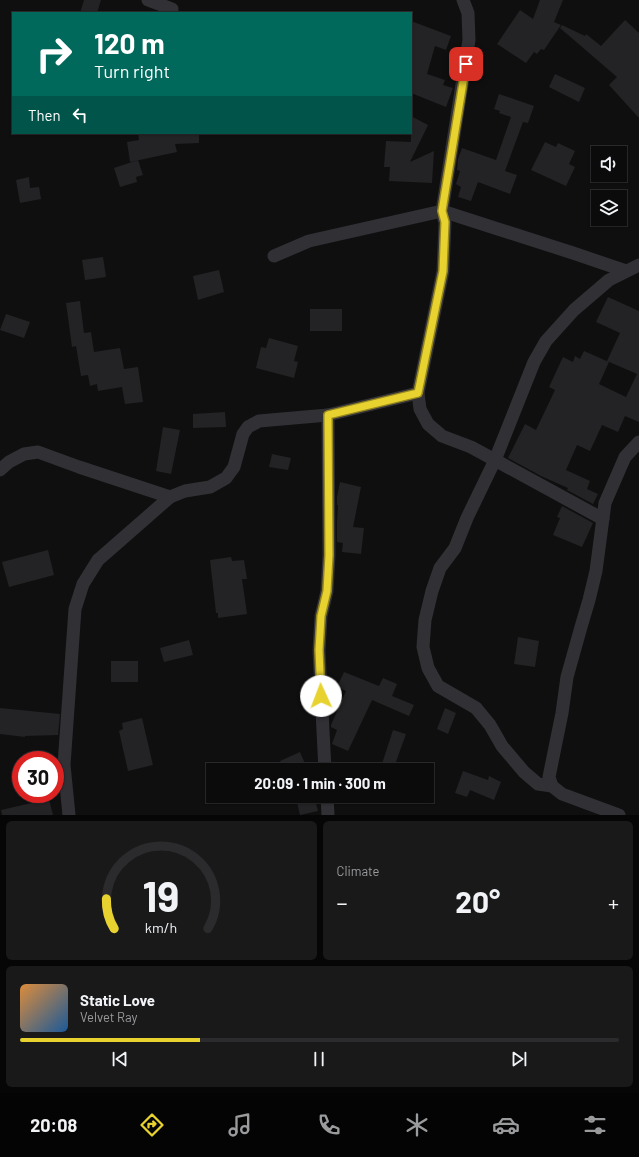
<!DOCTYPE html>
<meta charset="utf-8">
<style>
:root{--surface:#0b0b0c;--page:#19191a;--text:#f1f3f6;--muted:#9a9b9d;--line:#2b2b2d;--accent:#e7d230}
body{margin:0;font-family:Barlow,sans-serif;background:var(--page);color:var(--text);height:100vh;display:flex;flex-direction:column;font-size:15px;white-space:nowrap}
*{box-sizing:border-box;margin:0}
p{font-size:13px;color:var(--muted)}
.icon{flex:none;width:22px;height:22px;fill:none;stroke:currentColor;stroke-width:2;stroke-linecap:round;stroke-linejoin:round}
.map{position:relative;height:815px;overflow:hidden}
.drawer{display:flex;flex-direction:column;gap:6px;padding:6px;background:#060607;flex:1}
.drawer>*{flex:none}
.hud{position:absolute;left:12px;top:12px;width:400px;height:122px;border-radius:0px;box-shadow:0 1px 3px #0004,0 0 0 1px var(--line);background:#00695c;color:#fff;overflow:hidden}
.tools{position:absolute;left:591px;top:146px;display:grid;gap:8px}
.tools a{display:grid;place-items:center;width:36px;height:36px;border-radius:0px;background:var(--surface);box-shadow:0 1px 3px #0004,0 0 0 1px var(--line);font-size:20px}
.speed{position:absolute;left:12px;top:751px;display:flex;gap:8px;font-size:20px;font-weight:700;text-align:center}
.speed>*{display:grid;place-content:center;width:52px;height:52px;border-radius:50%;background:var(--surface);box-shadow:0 1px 3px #0004,0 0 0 1px var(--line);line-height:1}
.speed .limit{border:6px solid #d22;background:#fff;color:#111}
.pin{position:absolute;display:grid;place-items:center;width:34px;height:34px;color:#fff;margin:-17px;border-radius:8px;box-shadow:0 2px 6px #0006}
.me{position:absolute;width:44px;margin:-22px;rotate:358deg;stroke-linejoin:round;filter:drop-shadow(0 0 3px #0008)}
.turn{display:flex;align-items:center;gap:14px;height:84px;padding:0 16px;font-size:18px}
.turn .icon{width:52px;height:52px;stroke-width:2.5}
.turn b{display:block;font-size:28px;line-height:34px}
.then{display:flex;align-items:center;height:38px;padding:0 16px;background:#0003;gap:8px;font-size:15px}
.big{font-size:30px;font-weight:700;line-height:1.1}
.drawer .tile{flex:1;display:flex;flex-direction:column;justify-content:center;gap:6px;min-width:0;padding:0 14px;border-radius:6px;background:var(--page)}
.drawer .dial{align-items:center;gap:0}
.dial svg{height:104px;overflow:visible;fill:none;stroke:var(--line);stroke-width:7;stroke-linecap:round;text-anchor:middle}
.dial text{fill:var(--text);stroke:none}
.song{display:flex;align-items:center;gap:12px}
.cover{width:48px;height:48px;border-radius:6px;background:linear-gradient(135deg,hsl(30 70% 55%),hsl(210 70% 35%))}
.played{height:4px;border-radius:2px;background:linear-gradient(90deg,var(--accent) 30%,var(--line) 30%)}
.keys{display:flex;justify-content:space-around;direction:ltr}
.heat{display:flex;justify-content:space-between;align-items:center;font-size:22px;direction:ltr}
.drawer .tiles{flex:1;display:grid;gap:6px;grid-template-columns:1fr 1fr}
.tile:last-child{grid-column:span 2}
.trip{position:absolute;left:206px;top:763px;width:228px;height:40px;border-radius:0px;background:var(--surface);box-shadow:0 1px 3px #0004,0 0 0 1px var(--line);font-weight:700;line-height:40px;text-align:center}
.tabs{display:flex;height:64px;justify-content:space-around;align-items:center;background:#040405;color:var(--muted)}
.tabs .icon{width:28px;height:28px}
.tabs .active{color:var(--accent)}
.tabs b{font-size:18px;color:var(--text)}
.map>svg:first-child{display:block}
</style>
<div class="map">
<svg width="639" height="815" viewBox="0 0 639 815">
<rect width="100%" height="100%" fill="#0f0f10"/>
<!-- building -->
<g fill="#232224">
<path d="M84,0H101L97,13H80Z"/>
<path d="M540,0H563L554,22L561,25L544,50L541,49L537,54L534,52L526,63L497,44L520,10L533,19Z"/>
<path d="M625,20L639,33V118L609,85L617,77L560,28L562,25L585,36L586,34L601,46Z"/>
<path d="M411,21L451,36L446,50L435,46L427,74L445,80L443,85L453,88L446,107L411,93Z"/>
<path d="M555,74L585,88L579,102L549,87Z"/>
<path d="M499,94L534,106L528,123L523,122L505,171L517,175L510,194L478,182L471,201L458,197L461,187L456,184L460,171L457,170L458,159L462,148L496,160L511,117L499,113L500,111L494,109Z"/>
<path d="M411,116L428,125L410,162L434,151L432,183L389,181L390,167H384L386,141L411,142Z"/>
<path d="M138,133H199V143L175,144L177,152L130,162L127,142L139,140Z"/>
<path d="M545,142L556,147L558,143L575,151L569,164L575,167L566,186L531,170Z"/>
<path d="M138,160L143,175L136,177L137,182L120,187L114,168Z"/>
<path d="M29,177L30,188L39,187L41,199L20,203L16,180Z"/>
<path d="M103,257L106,277L85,280L82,260Z"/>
<path d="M219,270L224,292L198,300L193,276Z"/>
<path d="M608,297L639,311V422L625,416L618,432L602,425L590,451L577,445L566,470L590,481L587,489L598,494L593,504L567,490L568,488L541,476L508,458L525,424L536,430L555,390L549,387L563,357L573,362L575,356L580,359L584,351L609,362L599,384L626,397L637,374L607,361L620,333L596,322Z"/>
<path d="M80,301L84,333L91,332L94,352L120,348L124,369L138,367L143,402L125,404L122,387L98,391L97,384L90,386L88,375L81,376L76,346L72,347L66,303Z"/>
<rect x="310" y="309" width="32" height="22"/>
<path d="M6,314L30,322L24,338L0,330Z"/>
<path d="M269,338L298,346L294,361L298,362L294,378L256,368L261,347L266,348Z"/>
<path d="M225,412L226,427L193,428V414Z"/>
<path d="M163,427L180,430L171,474L156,471Z"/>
<path d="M272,454L291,458L288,470L269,467Z"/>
<path d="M340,482L361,487L353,527L364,528L361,554L342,552L343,543L337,542V522L338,505H337V497Z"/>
<path d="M562,506L593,523L582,547L553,535L560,518L557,517Z"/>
<path d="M48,550L54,575L9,587L2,562Z"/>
<path d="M231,557L232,561L244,560L247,579H242L247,614L218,618V613H216L210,560Z"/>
<path d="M518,637L539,641L535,667L514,664Z"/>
<path d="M189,640L193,655L164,662L160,648Z"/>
<rect x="111" y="661" width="27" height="21"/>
<path d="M344,672L379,686L383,678L397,684L392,696L414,705L409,716L372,700L348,751L332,744L337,730L331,727V725L346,691L337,687Z"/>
<path d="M0,708L60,714L58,735L25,736V737L0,734Z"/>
<path d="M445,708L456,713L448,734L437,729Z"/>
<path d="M142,718L153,765L128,771L119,731L123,729L122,723Z"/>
<path d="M393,730L406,734L393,770H380Z"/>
<path d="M300,752L306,766L298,770H284L280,761Z"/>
<path d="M463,771L488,780L489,776L501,782L494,800L470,790L467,797L455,793Z"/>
<path d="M307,796H314L318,811L300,815L296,798Z"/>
<path d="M49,799L53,815H2L1,810Z"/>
</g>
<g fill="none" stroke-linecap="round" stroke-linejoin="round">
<!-- minor -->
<g stroke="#313035" stroke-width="13">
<path d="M148,0L172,9"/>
<path d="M463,0L468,13L469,40L442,211L445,223L443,271L418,393L420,409L428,424L442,436L471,447L603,519"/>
<path d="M274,256L309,241L442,211L576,254L626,271"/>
<path d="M0,470L9,462L24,454L38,452L79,467L170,497"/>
<path d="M325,770L319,651L321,616L327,591L329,555L328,415"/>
<path d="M552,786L538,784L524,772L502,746L490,725L476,708L438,686L428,668L423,647L425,620L432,591L440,568L455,548L467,518L495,460L534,362L546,341L574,310L609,280L639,265"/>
<path d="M327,796L328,815"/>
<path d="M69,815L64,765L75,609L83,584L98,560L170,497L185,491L210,487L226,478L234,467L243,434L248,427L259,421L328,415L418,393"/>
<path d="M619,815L562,794L552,786L549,777L562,713L567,677L581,627L589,600L596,571L605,503L625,457L639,442"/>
</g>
</g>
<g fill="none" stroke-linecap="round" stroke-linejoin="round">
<defs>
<path id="route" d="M321,696L319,650L321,616L327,591L329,555L328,415L418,393L443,271L445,222L442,211L466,64"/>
</defs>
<!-- route casing -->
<use href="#route" stroke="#96881f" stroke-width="10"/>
<!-- route -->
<use href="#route" stroke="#e7d230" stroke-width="7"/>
</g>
</svg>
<div class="tools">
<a><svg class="icon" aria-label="sound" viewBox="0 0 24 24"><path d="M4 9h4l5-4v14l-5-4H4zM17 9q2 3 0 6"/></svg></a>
<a><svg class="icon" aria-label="layers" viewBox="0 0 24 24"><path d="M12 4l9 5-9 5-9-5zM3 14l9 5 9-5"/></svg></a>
</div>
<div class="speed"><div class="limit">30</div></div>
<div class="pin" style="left:466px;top:64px;background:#d93025"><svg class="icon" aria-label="arrive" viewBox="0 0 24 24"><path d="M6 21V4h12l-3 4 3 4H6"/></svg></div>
<svg class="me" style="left:321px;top:696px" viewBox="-20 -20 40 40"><circle r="19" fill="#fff"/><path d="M0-13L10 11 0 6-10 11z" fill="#e7d230"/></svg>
<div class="trip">20:09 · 1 min · 300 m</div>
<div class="hud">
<div class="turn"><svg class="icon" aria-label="right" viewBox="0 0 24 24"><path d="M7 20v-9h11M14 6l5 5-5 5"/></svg><div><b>120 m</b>Turn right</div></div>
<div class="then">Then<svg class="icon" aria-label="left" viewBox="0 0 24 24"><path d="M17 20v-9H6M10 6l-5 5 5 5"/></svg></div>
</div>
</div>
<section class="drawer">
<div class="tiles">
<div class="tile dial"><svg viewBox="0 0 100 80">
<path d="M14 69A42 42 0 1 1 86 69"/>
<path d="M14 69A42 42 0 0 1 8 46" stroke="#e7d230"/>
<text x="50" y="56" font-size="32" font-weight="700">19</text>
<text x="50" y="72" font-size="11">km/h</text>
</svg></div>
<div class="tile"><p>Climate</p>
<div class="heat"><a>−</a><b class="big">20°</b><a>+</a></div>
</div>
<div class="tile">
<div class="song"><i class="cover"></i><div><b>Static Love</b><p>Velvet Ray</p></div></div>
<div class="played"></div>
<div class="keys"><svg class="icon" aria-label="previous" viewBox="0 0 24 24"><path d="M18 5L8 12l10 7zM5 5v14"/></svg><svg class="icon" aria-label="pause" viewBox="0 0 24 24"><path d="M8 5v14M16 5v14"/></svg><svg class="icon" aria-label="next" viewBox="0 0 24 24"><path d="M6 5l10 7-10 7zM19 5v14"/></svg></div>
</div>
</div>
</section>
<nav class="tabs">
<b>20:08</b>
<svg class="icon active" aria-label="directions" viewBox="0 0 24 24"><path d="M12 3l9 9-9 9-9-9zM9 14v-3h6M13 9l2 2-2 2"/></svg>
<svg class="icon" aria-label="music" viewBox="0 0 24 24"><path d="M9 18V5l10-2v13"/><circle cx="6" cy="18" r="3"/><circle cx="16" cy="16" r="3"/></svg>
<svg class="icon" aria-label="phone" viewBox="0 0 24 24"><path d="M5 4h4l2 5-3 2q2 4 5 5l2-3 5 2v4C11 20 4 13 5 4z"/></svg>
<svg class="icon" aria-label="climate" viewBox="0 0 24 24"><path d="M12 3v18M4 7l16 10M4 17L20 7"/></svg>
<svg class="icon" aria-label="car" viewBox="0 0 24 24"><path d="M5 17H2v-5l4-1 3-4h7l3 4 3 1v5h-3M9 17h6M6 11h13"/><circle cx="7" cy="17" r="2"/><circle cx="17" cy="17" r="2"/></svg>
<svg class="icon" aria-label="filters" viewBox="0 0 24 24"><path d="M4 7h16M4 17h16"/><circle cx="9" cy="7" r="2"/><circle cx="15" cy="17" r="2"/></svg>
</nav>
